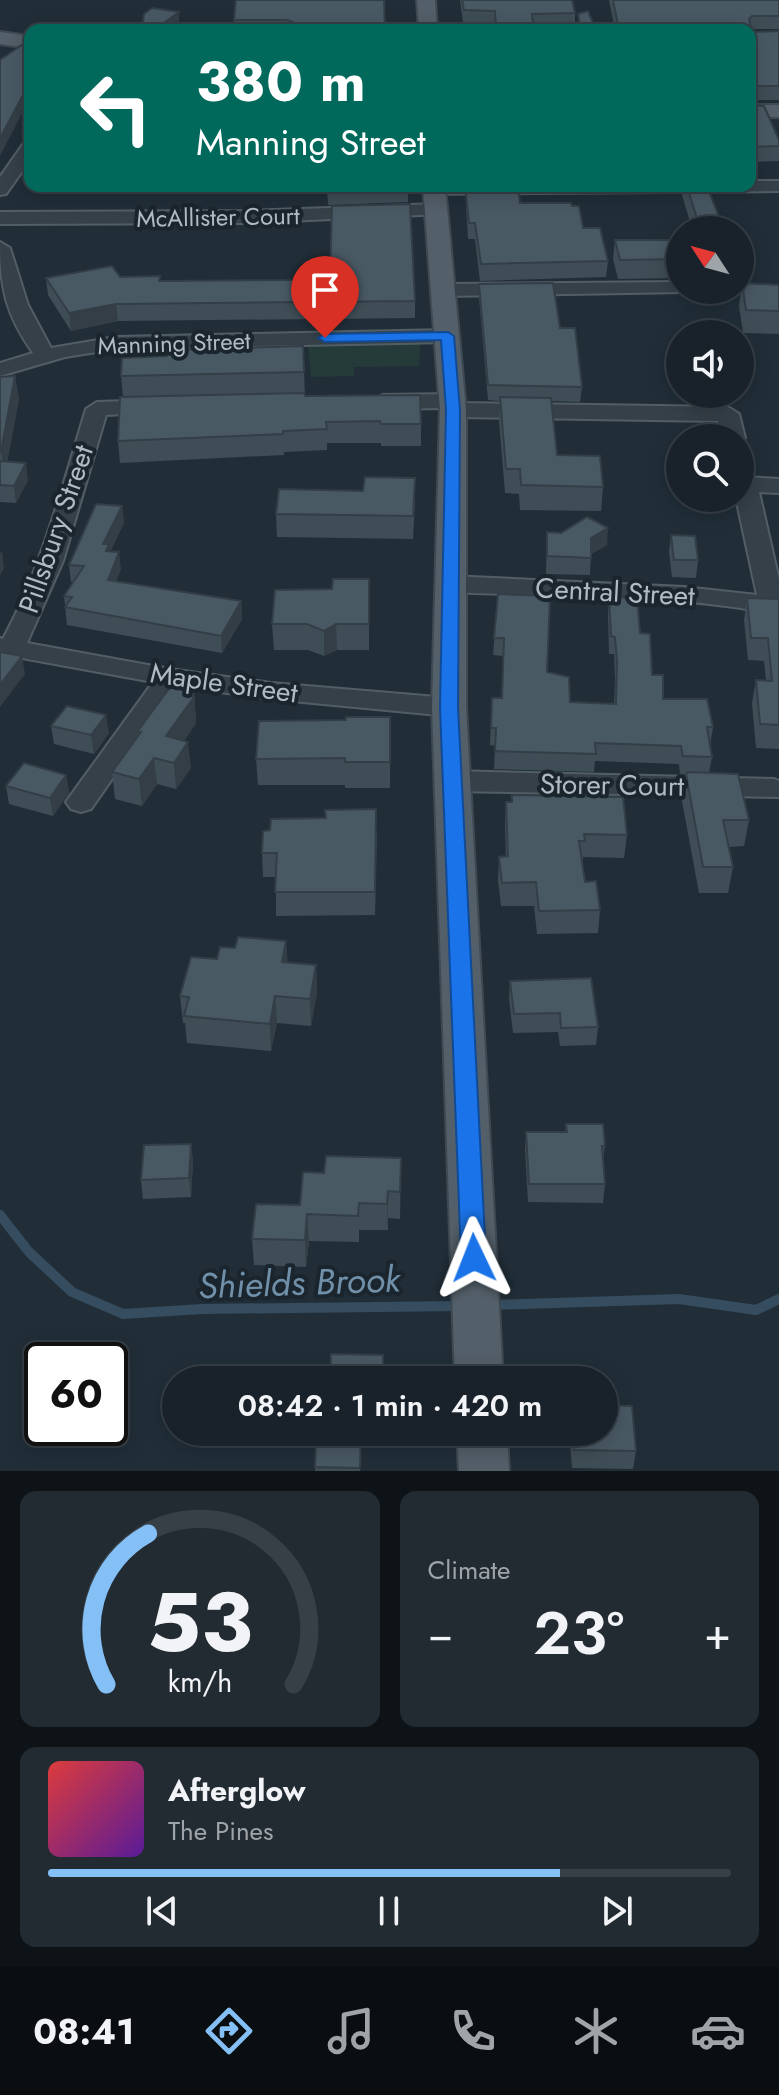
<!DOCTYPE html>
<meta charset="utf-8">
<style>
:root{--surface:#19222a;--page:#222a32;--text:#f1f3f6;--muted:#9fa4a8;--line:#373f47;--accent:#84c0f5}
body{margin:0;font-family:Jost,sans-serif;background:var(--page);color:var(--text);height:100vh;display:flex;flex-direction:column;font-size:30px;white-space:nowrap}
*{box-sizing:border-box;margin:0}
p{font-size:26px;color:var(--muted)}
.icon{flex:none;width:44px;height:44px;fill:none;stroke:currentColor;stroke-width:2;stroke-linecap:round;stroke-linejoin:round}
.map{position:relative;height:1471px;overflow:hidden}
.details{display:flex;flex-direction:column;gap:20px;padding:20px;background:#0e1317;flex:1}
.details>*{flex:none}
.guide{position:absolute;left:24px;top:24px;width:732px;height:168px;border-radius:16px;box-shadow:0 4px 20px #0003,0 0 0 2px var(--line);background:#00695c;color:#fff;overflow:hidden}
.needle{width:52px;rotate:306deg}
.tools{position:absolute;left:666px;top:216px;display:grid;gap:16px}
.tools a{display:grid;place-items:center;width:88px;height:88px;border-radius:50%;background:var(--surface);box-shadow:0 4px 20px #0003,0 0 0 2px var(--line);font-size:40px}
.speed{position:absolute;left:24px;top:1342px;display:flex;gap:16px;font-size:40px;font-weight:700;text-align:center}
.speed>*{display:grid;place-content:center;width:104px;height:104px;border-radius:50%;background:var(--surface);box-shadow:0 4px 20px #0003,0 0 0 2px var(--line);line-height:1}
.speed .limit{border:4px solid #111;border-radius:12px;background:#fff;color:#111}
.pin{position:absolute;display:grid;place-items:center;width:68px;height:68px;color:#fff;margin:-82px -34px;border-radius:50% 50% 50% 0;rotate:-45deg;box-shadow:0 0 8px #0007}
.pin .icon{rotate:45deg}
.me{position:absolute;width:88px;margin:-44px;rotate:358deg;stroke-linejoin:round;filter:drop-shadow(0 0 6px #0008)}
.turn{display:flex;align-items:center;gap:28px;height:168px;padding:0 40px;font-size:36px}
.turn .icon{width:104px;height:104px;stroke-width:2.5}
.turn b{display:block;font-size:56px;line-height:68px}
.big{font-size:60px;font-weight:600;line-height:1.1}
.details .widget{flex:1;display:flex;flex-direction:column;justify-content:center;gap:12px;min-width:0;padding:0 28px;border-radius:16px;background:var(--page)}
.details .dial{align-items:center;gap:0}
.dial svg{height:208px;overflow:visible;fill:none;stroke:var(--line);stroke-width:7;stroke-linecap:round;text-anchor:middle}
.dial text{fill:var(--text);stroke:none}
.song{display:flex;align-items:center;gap:24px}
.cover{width:96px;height:96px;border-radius:12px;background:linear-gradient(135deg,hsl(0 70% 55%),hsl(270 70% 35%))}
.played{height:8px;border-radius:4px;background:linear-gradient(90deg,var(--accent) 75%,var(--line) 75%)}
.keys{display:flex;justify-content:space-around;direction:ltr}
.heat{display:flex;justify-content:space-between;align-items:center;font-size:44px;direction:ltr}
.details .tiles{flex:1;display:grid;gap:20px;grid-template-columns:1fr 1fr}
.widget:last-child{grid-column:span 2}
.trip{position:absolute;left:162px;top:1366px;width:456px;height:80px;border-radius:40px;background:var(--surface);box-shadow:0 4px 20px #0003,0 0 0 2px var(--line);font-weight:600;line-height:80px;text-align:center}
.dock{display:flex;height:128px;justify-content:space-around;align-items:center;background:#0a0e11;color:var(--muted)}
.dock .icon{width:56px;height:56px}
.dock .selected{color:var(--accent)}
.dock b{font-size:36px;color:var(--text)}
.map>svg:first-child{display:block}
</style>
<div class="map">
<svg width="779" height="1471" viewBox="0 0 779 1471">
<rect width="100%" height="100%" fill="#212e38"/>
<!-- green -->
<path fill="#243b3a" d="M420,344L419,366L354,367V376L311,377L308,346Z"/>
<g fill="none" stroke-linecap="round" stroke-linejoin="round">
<!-- stream -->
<g stroke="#354d5f" stroke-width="10">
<path d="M0,1215L29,1252L72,1292L123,1314L202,1309L461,1306"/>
<path d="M490,1305L679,1299L756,1310L779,1299"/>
</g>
<defs>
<g id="minor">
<path d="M30,142V160L6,194L0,195V177L24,143Z"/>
<path d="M750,181H779V191L435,194L426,189L428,186H750Z"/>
<path d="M436,204L445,210L443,214L245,223L0,224V212L245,211Z"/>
<path d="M0,242L10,248L28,305L51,348L116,337L448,330L458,336L448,342L116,349L65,357L0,376V363L33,353C6,315 0,288 0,242Z"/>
<path d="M680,282V290H689L687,292L444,296L434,290L444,284Z"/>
<path d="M452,394L460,396L461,403L728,407L739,414L745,438L740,443V438H723L718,421L453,417L445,415L443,408L383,409L372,402L383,395Z"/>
<path d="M157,400L168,407L165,412L106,415L63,561L27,643L170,669L271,683L449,698L459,701L463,707L459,713L449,716L271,699L177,686L91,809L81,812L71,809L66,802L71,795L153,682L0,654V638L3,639C42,567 62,487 86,409L97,402Z"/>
<path d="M745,477L779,479V493L759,492L779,580V615C676,593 555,597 449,592L440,589L436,584L440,579L449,576L684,587L757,595L736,498H740V478Z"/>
<path d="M451,771L774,779L779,781V797L451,791L441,788L437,781L441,774Z"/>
</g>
<g id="major">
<path d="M417,0H435L437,30H419Z"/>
<path d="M0,32L30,36V48L0,44Z"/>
<rect x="750" y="105" width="29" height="12"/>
<path d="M423,186H445L466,410V707L503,1380H455L432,707L440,410Z"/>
<path d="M457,1432H507L509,1471H459Z"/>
</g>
</defs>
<!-- minor casing -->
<use href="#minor" stroke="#525e66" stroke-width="4"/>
<!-- major casing -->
<use href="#major" stroke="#3e4952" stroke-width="4"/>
<!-- minor -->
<use href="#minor" fill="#354049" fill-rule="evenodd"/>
<!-- major -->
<use href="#major" fill="#535f69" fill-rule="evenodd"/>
</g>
<!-- wall -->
<g fill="#3f4d56">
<path d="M236,0L385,30H406H234V20Z"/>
<path d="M460,0H572L575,13V26L534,27V30H495L494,24L463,23Z"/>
<path d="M609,0H779V29H751L752,32L779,31V100H753L750,30H615Z"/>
<path d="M578,14L596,30H578Z"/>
<path d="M750,105L779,140V161L750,162Z"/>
<path d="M327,186H408V202L328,205Z"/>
<path d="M465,186L520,203L572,206L583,228L608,261L606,277L480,281L475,239H468Z"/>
<path d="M683,186H707L724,230H685L686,222H690L682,195Z"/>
<path d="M615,240H680V278L618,279L613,259Z"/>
<path d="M46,278L160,281L415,301V318L118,321L71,331L48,295Z"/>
<path d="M742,283L779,285V334L743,333L739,306Z"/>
<path d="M479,284L560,328L582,387L580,402L551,401L557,455L603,487L601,511L520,510L519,494L505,493L499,421L500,401L488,400L479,298Z"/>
<path d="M303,346L305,396L421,424V446H381V443H327V450L284,452V455L120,463L118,441L123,397L121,376Z"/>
<path d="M15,376L19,399L7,462L28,480L16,503L0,502V377Z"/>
<path d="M363,491L415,500L413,539L277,537L276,514Z"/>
<path d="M122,506L124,523L110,551L121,569L116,581L241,601L242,619L222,653L67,625L64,596L73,582H71L69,565Z"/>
<path d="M547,532L607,545L591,554L590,575L546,574Z"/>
<path d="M671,535L698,560L696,578L672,577L669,552Z"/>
<path d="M369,579V650H337L324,656L308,650H274L272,624L332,589Z"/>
<path d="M498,594L547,672L570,702L614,704L615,679L614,654H609L608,614L609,597L640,633L652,675L663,699L713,727L710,745L712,757L709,773L749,820L744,846L729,847L733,867L728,893H699L682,801L686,774H680L679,764L595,761L594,772L494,769L495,746L490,745L492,698H502L503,656L493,655Z"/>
<path d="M747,598L779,599V749L756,748L752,703L756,680H766L764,661L748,660L744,620Z"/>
<path d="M194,692L196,723L184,741L191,768L176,789L157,784L142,806L115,799L112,772L138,736L137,732Z"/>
<path d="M390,717V788H345V785H258L256,759L346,720Z"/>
<path d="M51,726L109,733L94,754L54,744Z"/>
<path d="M66,775L69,793L53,816L9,804L6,786Z"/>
<path d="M506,802L627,835L624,858L583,857V864L585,882L600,910L598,933L537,934L534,906H501L498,880L499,857L506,856L505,825Z"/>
<path d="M377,833L375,915L276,916V877H263L262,853Z"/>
<path d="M286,941L287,963L316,965L317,992L311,1026L277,1023L271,1051L187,1043L185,1023H183L180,996L217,959L235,948Z"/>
<path d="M510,981L598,1027L596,1045L560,1046L558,1032L513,1033L509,999Z"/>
<path d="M566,1124L605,1146L603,1160L605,1184L603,1203L528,1202L525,1150L526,1132H565Z"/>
<path d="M191,1144L193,1162L191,1197L143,1199L141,1180Z"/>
<path d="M401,1158L400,1219L388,1218V1230H359V1242L309,1241L306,1267L254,1265L252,1239L300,1205L324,1173Z"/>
<path d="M327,1432H382V1442H361L360,1471H315L316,1439H327Z"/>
<path d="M572,1432H604L636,1451L633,1469L572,1468L570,1444Z"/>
</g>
<!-- shaded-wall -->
<g fill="#333e46">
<path d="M179,12V25L172,30H154Z"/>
<path d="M30,82V98L0,156V138Z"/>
<path d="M755,86L753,100L750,102V89Z"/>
<path d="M116,304L118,321L71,331L69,313Z"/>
<path d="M15,376L19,399L5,474L1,451Z"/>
<path d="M26,463L28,480L16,503L14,486Z"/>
<path d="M122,506L124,523L106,561L103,544Z"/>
<path d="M608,528L607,545L589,555L591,538Z"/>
<path d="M2,551L4,568L0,576V554Z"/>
<path d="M119,552L121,569L110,597L108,580Z"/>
<path d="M241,601L242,619L222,653L221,636Z"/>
<path d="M336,624L337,650L324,656V631Z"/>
<path d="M22,656L25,674L0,707V685Z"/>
<path d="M194,692L196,723L169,763L166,736Z"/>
<path d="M106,715L109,733L94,754L91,735Z"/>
<path d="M188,742L191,768L176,789L174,763Z"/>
<path d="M154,758L157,784L142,806L139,779Z"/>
<path d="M66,775L69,793L53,816L50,798Z"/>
<path d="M286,941L288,968L282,962Z"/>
<path d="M316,965L317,992L311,1026L310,999Z"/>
<path d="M275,996L277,1023L271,1051L270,1024Z"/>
<path d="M191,1144L193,1162L191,1197L189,1178Z"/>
<path d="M388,1191V1230L387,1204Z"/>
<path d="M307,1214L309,1241L306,1267L305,1240Z"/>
</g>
<!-- building -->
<g fill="#495964" stroke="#333e46" stroke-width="2">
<path d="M236,0H384L385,30H406H314L287,20H234Z"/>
<path d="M462,0H572L575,13L532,14L534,30H496L495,11L464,10Z"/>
<path d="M613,0H779V16H752L749,19L752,32L779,31V86H755L750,89V30H619Z"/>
<path d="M152,8L179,12L154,30H142L144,14Z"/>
<path d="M588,11L596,30H581L578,14Z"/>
<path d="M26,42L30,43V82L0,138V60Z"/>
<path d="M750,105L764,106L779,140V146L750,147Z"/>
<path d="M327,186H408V188L327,191Z"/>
<path d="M465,186H518L520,203H571L572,206H579L583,228H600L608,261L481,264L475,223H469Z"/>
<path d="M687,186H707L724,230H689L686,222H698Z"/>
<path d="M410,204L415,301L116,304L69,313L46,278L112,266L120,277L160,276L159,281L297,280V276H330L332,206Z"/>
<path d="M615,240H680V259L620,260Z"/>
<path d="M553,283L560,328H575L582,387L488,385L479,284Z"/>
<path d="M742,283L779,285V311L746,310Z"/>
<path d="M303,346L304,372L121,376L122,358L167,356V350Z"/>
<path d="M15,376L1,451L0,452V377Z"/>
<path d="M304,393L305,396L420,395L421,424H381L380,421L326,422L327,429L283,431V434L118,441L120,397Z"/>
<path d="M500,397L551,398L557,455L600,456L603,487L521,485L520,469H506Z"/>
<path d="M0,461L26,463L14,486L0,485Z"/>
<path d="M365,477L415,478L413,516L276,514L279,489L363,491Z"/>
<path d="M96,504L122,506L103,544H109L106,551L119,552L108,580L241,601L221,636L65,607L72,597L64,596L84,566L69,565Z"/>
<path d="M587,517L608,528L591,538V558L547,556V532L561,533Z"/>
<path d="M671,535L695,536L698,560H674Z"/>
<path d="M333,579H369V624H336L324,631L307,624H272L275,590L332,589Z"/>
<path d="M498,594L550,596L547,672L569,677L570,702L616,704L617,662L615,637L611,636L609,597L637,598L640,633L650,634L652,675H663V699H707L713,727H707L712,757L683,756L681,746L595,743L596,754L495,751L496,728H491L492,698H502L504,638H494Z"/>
<path d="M747,598L779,599V725L760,724L756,680L772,681L768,638H751Z"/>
<path d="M0,652L22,656L0,685Z"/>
<path d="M173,687L194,692L191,696L194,697L166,736L188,742L174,763L154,758L139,779L112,772L141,732H137L168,690Z"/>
<path d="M67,706L106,715L91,735L51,726Z"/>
<path d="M346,717H390V762H345V758L256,759L259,721L346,720Z"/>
<path d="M24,763L66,775L50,798L6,786Z"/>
<path d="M688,772L738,774L749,820H723L733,867H703L686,774Z"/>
<path d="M512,795L623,797L627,835L584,834L585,841H579L585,882L596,881L600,910L539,911L536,882L502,883L499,857L508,856L506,802H512Z"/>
<path d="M376,809L375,892H275L277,853H262L263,831L270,830L271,819L326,818L325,810Z"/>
<path d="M238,937L286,941L282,962L316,965L310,999L275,996L270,1024L184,1016L189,997L180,996L191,957L217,959L220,947L235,948Z"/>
<path d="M591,978L598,1027L561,1028L560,1013L514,1014L510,981Z"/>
<path d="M566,1124H603L605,1146H602L605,1184H529L526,1132H567Z"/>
<path d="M191,1144L189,1178L141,1180L144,1145Z"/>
<path d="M326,1156L401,1158L400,1192L388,1191L387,1204L359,1203L358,1216L307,1214L305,1240L252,1239L256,1204L300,1205L303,1172L324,1173Z"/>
<path d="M331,1354L383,1355V1380H330Z"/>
<path d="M604,1405L632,1406L636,1451L574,1450L573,1432H604Z"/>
<path d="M327,1432H361L360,1468L315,1467L316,1439H327Z"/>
</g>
<!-- route -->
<path fill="#1a73e8" stroke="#114b97" stroke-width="2" d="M448,332L454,336L460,410L458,707L486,1258L482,1265L474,1268L465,1265L461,1258L440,707L446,410L441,340L325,342L318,338L325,334Z"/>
<g text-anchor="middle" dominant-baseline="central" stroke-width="8" stroke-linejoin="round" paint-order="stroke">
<!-- far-street labels -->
<g font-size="24" fill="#afbbc5" stroke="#1a252d">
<text transform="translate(218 217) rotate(-1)">McAllister Court</text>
<text transform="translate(174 343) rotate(-2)">Manning Street</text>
</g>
<!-- street labels -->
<g font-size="28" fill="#afbbc5" stroke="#1a252d">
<text transform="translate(56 529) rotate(-71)">Pillsbury Street</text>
<text transform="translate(615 592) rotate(3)">Central Street</text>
<text transform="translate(224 683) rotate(8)">Maple Street</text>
<text transform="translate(612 785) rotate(1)">Storer Court</text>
</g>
<!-- near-water labels -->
<g font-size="36" font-style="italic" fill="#7090a9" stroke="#1a252d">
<text transform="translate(299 1282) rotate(-2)">Shields Brook</text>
</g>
</g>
</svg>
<div class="tools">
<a><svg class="needle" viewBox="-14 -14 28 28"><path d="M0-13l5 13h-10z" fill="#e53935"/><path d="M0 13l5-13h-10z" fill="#9fa4a8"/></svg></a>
<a><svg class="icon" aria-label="sound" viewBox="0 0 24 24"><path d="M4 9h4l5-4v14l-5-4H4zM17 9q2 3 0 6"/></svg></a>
<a><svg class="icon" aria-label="search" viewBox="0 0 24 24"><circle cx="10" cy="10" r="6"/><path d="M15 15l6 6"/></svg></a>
</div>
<div class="speed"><div class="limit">60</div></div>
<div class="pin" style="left:325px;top:338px;background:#d93025"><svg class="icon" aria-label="arrive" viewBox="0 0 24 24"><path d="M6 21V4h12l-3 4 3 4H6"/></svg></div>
<svg class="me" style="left:474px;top:1258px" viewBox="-20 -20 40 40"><path d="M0-17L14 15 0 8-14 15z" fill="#1a73e8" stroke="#fff" stroke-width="4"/></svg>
<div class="trip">08:42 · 1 min · 420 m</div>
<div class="guide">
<div class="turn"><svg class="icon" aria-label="left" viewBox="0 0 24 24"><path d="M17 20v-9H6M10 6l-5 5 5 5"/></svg><div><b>380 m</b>Manning Street</div></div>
</div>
</div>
<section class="details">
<div class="tiles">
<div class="widget dial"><svg viewBox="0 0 100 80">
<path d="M14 69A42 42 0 1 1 86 69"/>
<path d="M14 69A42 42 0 0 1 30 11" stroke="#84c0f5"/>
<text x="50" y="56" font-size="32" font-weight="700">53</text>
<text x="50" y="72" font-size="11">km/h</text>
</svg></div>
<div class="widget"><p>Climate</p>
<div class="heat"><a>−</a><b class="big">23°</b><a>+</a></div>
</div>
<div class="widget">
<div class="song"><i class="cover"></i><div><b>Afterglow</b><p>The Pines</p></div></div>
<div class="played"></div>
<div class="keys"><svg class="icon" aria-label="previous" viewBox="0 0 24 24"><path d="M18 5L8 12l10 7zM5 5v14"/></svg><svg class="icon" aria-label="pause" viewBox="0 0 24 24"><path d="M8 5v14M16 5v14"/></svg><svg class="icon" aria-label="next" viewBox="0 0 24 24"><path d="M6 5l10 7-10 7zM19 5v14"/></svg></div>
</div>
</div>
</section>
<nav class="dock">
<b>08:41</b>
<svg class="icon selected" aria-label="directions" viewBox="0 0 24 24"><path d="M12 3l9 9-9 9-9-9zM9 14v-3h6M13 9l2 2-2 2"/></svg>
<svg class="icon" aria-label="music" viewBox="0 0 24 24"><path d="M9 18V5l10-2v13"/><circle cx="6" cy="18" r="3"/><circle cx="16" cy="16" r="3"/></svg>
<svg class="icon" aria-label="phone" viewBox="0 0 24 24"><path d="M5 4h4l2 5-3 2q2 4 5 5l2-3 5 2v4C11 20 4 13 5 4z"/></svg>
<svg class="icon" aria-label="climate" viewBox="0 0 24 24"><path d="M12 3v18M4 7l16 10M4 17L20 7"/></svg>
<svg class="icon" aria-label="car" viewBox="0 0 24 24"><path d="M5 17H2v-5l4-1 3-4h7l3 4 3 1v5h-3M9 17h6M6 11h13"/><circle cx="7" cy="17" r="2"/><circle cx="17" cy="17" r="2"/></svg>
</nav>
